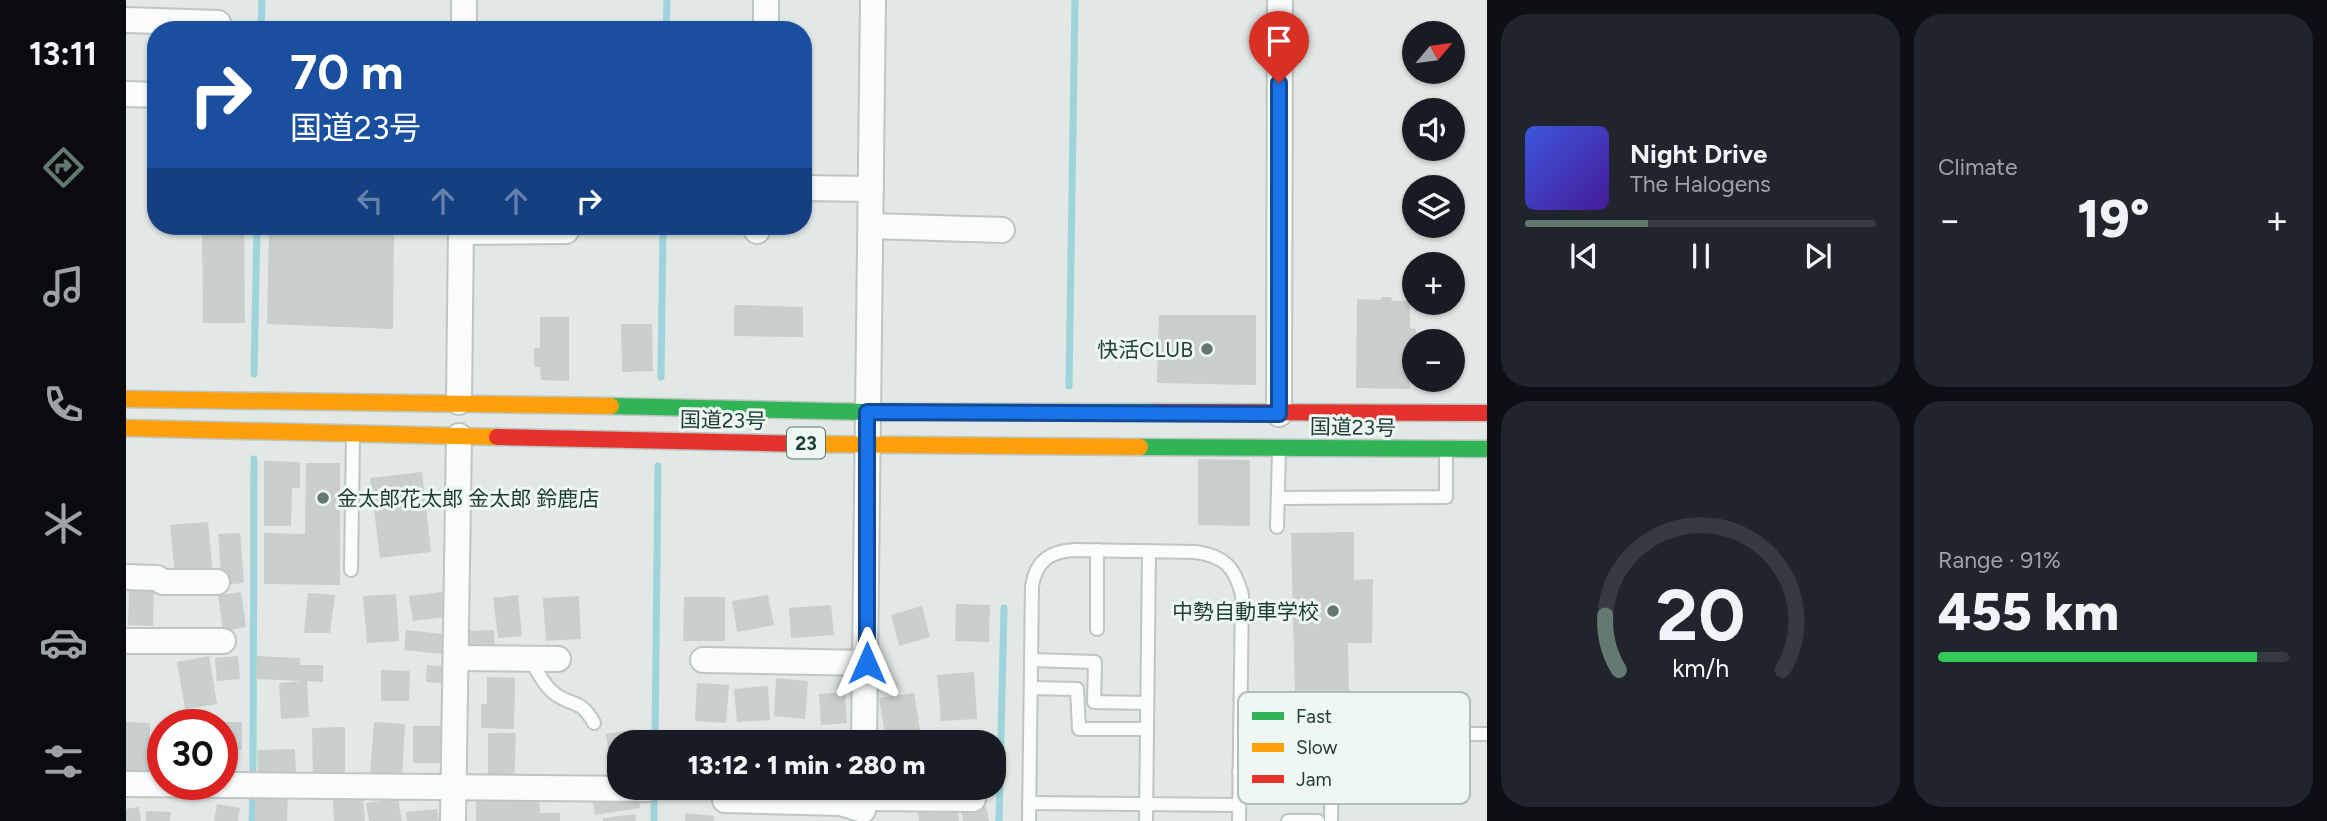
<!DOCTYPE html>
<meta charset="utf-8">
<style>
:root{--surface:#171b24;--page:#20242c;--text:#f1f3f6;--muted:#9ea1a6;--line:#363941;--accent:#627871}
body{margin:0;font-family:Figtree,"Noto Sans JP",sans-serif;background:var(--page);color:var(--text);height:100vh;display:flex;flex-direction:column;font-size:26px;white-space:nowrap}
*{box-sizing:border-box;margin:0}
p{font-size:23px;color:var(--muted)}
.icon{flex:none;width:38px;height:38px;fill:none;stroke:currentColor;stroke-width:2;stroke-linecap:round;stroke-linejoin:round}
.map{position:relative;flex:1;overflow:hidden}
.sheet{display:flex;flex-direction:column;gap:14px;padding:14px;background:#0d0f14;width:840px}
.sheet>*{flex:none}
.banner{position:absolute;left:21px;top:21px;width:665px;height:214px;border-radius:28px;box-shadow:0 2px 5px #0004;background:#1a4fa0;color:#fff;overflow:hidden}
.needle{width:46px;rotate:61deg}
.buttons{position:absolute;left:1276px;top:21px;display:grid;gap:14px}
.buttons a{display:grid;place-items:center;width:63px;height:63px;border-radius:50%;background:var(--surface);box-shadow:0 2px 5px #0004;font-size:35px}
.speed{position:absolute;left:21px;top:709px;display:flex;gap:14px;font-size:35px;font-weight:700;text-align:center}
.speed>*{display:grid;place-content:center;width:91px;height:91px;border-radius:50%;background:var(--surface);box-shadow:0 2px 5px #0004;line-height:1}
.speed .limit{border:10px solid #d22;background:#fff;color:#111}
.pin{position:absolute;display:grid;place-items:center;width:60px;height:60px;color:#fff;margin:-72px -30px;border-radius:50% 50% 50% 0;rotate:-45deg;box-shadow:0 0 7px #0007}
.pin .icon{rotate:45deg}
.me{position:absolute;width:77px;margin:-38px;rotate:0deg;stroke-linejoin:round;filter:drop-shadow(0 0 5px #0008)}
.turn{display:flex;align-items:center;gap:24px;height:147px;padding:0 28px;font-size:32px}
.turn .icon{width:91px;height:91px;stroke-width:2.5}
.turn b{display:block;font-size:49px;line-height:60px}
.lanes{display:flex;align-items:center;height:66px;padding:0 28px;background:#0003;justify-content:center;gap:35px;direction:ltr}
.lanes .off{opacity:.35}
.big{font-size:52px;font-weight:800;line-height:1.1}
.sheet .tile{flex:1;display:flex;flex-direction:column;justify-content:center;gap:10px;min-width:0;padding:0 24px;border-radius:28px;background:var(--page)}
.sheet .dial{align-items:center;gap:0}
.dial svg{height:182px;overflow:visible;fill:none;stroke:var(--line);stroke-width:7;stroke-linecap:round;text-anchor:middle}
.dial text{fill:var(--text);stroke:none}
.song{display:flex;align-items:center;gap:21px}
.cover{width:84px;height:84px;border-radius:10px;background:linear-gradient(135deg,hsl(230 70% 55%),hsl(260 70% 35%))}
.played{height:7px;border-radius:4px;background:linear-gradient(90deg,var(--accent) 35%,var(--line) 35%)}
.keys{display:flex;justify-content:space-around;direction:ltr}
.heat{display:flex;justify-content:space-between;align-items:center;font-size:38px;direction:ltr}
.charge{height:10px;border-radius:5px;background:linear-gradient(90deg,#34c759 91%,var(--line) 0)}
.sheet .tiles{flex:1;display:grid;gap:14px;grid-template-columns:repeat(2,1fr)}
.trip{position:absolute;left:481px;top:730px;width:399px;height:70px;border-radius:28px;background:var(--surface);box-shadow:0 2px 5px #0004;font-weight:800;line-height:70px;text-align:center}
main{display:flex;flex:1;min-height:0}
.tab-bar{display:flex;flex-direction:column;width:126px;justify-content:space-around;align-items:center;background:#090b0e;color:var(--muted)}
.tab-bar .icon{width:49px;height:49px}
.tab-bar .selected{color:var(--accent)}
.tab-bar b{font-size:32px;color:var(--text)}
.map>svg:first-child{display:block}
</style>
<main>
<nav class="tab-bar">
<b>13:11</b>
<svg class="icon selected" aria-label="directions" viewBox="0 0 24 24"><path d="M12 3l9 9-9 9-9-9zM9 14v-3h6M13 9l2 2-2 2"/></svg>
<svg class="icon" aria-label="music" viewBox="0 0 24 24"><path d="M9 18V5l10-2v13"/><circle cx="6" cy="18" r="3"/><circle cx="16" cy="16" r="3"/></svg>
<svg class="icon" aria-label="phone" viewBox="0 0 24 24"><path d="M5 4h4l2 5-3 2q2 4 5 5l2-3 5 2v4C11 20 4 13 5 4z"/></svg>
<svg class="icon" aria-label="climate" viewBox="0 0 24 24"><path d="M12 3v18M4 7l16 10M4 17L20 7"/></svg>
<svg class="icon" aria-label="car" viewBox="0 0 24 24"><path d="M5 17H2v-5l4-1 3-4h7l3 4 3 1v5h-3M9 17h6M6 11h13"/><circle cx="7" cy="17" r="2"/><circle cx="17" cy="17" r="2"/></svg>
<svg class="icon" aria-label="filters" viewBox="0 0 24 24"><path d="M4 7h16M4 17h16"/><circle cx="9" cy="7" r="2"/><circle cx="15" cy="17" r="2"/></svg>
</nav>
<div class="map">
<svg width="1361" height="821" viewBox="0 0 1361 821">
<rect width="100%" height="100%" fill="#e1e8e5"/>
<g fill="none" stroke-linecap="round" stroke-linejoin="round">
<!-- stream -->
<g stroke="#9ed4da" stroke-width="7">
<path d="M135,30L136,0"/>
<path d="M540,30L541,0"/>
<path d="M128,374L131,226"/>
<path d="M535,377L537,226"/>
<path d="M943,386L949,0"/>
<path d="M529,742L532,466"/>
<path d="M127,770L128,459"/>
<path d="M126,821L127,791"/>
<path d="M528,821V792"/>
<path d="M873,821L878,608"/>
</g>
</g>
<!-- building -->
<g fill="#c8cfcc">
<path d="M76,226H118L119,323H77Z"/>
<path d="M143,230L268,233L267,329L141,324Z"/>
<path d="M1255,297H1265L1266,301H1284V328L1290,329L1288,368L1284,369V389L1230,388L1231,299L1255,300Z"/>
<path d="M608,305L677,307V337L608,336Z"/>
<path d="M1033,315H1130V385L1031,383Z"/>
<path d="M414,317H443V381L415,380L414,367H408V348H414Z"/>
<path d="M495,324H526L527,371L496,372Z"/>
<path d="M1072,459L1124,460V526L1072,525Z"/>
<path d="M138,461L174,462V488H166L165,526H138Z"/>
<path d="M180,463H214V585L138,584V533L179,534Z"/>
<path d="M296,472L305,552L254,558L244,478Z"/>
<path d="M82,522L87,574L49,576L44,525Z"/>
<path d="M1228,532V580L1247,579L1246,643H1222L1223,700L1169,698L1165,533Z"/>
<path d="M114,533L118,583L96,585L92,534Z"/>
<path d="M3,590H28L27,626L2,625Z"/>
<path d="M115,592L120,627L97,631L92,595Z"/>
<path d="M316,592L320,617L287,621L283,596Z"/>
<path d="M182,593L209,595L204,633H178Z"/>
<path d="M270,594L273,641L241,643L237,596Z"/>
<path d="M392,595L396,636L372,638L367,598Z"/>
<path d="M642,595L648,625L611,632L606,601Z"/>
<path d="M453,596L455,639L420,641L417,598Z"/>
<path d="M558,597H599V641H557Z"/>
<path d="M830,604L864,605L863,642L829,641Z"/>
<path d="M705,605L708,635L665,638L663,608Z"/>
<path d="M796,606L804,637L773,646L765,615Z"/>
<path d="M280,630L318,634L316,654L278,650Z"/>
<path d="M368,630L369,650L342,651L341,631Z"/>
<path d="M83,656L91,704L59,709L51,662Z"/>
<path d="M112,656L114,679L91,681L89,658Z"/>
<path d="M131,656L174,658V665H197V682L181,681L183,717L155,719L153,683L177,681L130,679Z"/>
<path d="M301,665L316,666L315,683L300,682Z"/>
<path d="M255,670L284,671L283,701H255Z"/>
<path d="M848,672L851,719L815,721L811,675Z"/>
<path d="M361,677L389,678L388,729L355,728V704H361Z"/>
<path d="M650,678L682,681L679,719L648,716Z"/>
<path d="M571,683L603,685L600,723L569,721Z"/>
<path d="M642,686L644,720L611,722L608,689Z"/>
<path d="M719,692L721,723L695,725L693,694Z"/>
<path d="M788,693L794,730L759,735L753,698Z"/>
<path d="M0,722L24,723V771H0Z"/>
<path d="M93,722H116V750H96V724H93Z"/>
<path d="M248,722L279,724L276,776L244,774Z"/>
<path d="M34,726H37V756L32,755Z"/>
<rect x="287" y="726" width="28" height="37"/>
<path d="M219,727V777H187L186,728Z"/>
<path d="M509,729L511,742H494V767L485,769L480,734Z"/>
<path d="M362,733H390L388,784L362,783Z"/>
<path d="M773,734H801L802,742H773Z"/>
<path d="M718,737V742H694V740Z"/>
<path d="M835,738L867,740V742H835Z"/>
<path d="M169,749L170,781L133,782L131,750Z"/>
<path d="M511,792L514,808L469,815L466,798Z"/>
<path d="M413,793L414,813H434V821H350V794Z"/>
<path d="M129,794H162L161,821H129Z"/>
<path d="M237,798L239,821H208L207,799Z"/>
<path d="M272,798L276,821H243L240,803Z"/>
<path d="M831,802L833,821H793L791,807Z"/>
<path d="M91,804L114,808L112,821H88Z"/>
<path d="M13,807L15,821H0V809Z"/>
<path d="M860,807L863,821H837L835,811Z"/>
<path d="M311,809L313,821H281L280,812Z"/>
<path d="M20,811L45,812L44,821H20Z"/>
<path d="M560,813L589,816L588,821H559Z"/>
<path d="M509,814L510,821H477V818Z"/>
</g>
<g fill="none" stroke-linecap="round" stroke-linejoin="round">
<defs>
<g id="lane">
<path d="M1152,498L1320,497V452"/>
<path d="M1151,527L1153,451"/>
<path d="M225,570L227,437"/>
<path d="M971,629V550"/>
<path d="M404,659C412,672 419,688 432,696C450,707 455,700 468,723"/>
<path d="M905,660L969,662L968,702L1021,703"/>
<path d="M905,688L951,689L953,729H1021"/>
<path d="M1113,772L1206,776L1235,759L1323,761L1324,734H1361"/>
<path d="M903,803L1113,805"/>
<path d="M903,821L906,586C910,561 924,551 949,550L1070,552C1098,556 1109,567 1116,595L1113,821"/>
<path d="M1020,821L1023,551"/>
<path d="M1162,821H1192"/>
<path d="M1205,821L1206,776"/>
</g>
<g id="street">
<path d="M640,0V30"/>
<path d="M0,20L92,23"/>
<path d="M338,30V0"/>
<path d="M0,94L30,95"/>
<path d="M677,188L745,189"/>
<path d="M745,226L876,230"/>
<path d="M631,231V226"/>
<path d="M335,232L440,231"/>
<path d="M333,402L335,226"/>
<path d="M1153,414L1154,0"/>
<path d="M0,577L31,578L37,582H91"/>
<path d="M0,641H97"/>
<path d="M331,658L432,659"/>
<path d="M577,660L741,663"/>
<path d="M738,742L747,0"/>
<path d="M0,784L522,789"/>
<path d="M737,798L847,799"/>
<path d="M599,800L715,803L737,810"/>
<path d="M327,821L333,436"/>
</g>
<g id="fast">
<path d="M485,406L741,412H1030"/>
<path d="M1014,447L1361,449"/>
</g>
<g id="slow">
<path d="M0,399L485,406"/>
<path d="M0,428L371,437"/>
<path d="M680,444L1014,447"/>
</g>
<g id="jam">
<path d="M1030,412L1361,413"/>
<path d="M371,437L680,444"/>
</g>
</defs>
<!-- lane casing -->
<use href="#lane" stroke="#bec5c2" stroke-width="16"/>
<!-- street casing -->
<use href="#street" stroke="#bec5c2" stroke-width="28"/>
<!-- fast casing -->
<use href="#fast" stroke="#bbc5c1" stroke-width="19"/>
<!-- slow casing -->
<use href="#slow" stroke="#bbc5c1" stroke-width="19"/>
<!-- jam casing -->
<use href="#jam" stroke="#bbc5c1" stroke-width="19"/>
<!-- lane -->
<use href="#lane" stroke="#fafcfb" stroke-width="12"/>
<!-- street -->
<use href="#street" stroke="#fafcfb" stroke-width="24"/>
<!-- fast -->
<use href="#fast" stroke="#30b455" stroke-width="16"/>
<!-- slow -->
<use href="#slow" stroke="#ff9f0a" stroke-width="16"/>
<!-- jam -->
<use href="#jam" stroke="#e5322d" stroke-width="16"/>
</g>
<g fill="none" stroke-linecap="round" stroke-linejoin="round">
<defs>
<path id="route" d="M741,663V412L1153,414V83"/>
</defs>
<!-- route casing -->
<use href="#route" stroke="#114b97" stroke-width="18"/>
<!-- route -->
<use href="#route" stroke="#1a73e8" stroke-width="12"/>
</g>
<!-- markers -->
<g fill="#627871" stroke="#eef7f2" stroke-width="2.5">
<circle cx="1081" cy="349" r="7"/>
<circle cx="197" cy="498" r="7"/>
<circle cx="1207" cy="611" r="7"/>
</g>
<g text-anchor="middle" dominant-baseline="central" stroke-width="6" stroke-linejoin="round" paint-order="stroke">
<!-- shield labels -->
<rect fill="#eef7f2" stroke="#5c746c" stroke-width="2" x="661" y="427.5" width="38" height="31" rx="5"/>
<g font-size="19" font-weight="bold" fill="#1e3c33">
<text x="680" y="443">23</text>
</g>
<!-- poi labels -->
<g font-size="21" fill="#1e3c33" stroke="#eef7f2" text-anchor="end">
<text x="1067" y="349">快活CLUB</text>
<text x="211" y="498" text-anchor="start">金太郎花太郎 金太郎 鈴鹿店</text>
<text x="1193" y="611">中勢自動車学校</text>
</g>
<!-- street labels -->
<g font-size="21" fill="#1e3c33" stroke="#eef7f2">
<text transform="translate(597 420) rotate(1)">国道23号</text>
<text transform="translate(1227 427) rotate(1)">国道23号</text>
</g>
</g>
<!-- legend -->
<rect x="1112" y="692" width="232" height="112" rx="10" fill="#eef7f2" stroke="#b0bfb9" stroke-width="2"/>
<rect x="1126" y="712" width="32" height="8" fill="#30b455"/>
<rect x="1126" y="743" width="32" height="9" fill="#ff9f0a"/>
<rect x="1126" y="775" width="32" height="8" fill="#e5322d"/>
<g font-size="19" fill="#1e3c33">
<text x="1170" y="723">Fast</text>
<text x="1170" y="754">Slow</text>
<text x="1170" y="786">Jam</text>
</g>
</svg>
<div class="buttons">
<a><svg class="needle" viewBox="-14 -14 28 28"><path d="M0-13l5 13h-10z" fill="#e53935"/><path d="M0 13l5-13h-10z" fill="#9ea1a6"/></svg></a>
<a><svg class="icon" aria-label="sound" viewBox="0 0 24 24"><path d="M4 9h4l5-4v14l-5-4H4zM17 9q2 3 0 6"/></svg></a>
<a><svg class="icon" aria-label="layers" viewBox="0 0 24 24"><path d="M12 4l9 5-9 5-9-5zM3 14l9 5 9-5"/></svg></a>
<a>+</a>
<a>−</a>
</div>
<div class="speed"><div class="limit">30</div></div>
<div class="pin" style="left:1153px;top:83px;background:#d93025"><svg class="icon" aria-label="arrive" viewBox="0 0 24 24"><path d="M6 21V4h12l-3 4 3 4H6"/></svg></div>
<svg class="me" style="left:741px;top:663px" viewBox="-20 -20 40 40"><path d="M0-17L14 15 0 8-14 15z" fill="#1a73e8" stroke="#fff" stroke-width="4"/></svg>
<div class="trip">13:12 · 1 min · 280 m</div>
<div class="banner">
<div class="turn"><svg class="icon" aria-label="right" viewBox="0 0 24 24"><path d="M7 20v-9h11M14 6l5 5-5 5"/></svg><div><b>70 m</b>国道23号</div></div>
<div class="lanes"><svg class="icon off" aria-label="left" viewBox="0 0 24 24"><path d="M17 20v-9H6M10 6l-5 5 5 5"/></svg><svg class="icon off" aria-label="ahead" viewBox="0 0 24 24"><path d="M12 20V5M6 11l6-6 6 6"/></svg><svg class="icon off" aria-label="ahead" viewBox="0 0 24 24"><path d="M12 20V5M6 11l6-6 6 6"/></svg><svg class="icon" aria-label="right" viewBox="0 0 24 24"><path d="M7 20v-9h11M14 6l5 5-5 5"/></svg></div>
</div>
</div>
<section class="sheet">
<div class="tiles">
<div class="tile">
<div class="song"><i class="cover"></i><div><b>Night Drive</b><p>The Halogens</p></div></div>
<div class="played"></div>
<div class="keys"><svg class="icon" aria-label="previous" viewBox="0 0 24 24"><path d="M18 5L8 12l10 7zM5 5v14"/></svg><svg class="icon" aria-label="pause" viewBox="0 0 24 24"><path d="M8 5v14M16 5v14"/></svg><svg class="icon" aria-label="next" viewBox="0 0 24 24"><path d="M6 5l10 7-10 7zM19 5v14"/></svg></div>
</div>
<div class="tile"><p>Climate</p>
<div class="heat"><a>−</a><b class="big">19°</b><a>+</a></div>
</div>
<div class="tile dial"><svg viewBox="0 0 100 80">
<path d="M14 69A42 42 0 1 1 86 69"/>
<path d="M14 69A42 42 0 0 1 8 45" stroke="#627871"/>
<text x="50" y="56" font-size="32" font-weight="700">20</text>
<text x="50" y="72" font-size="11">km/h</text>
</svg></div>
<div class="tile"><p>Range · 91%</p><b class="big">455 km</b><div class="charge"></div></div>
</div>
</section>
</main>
